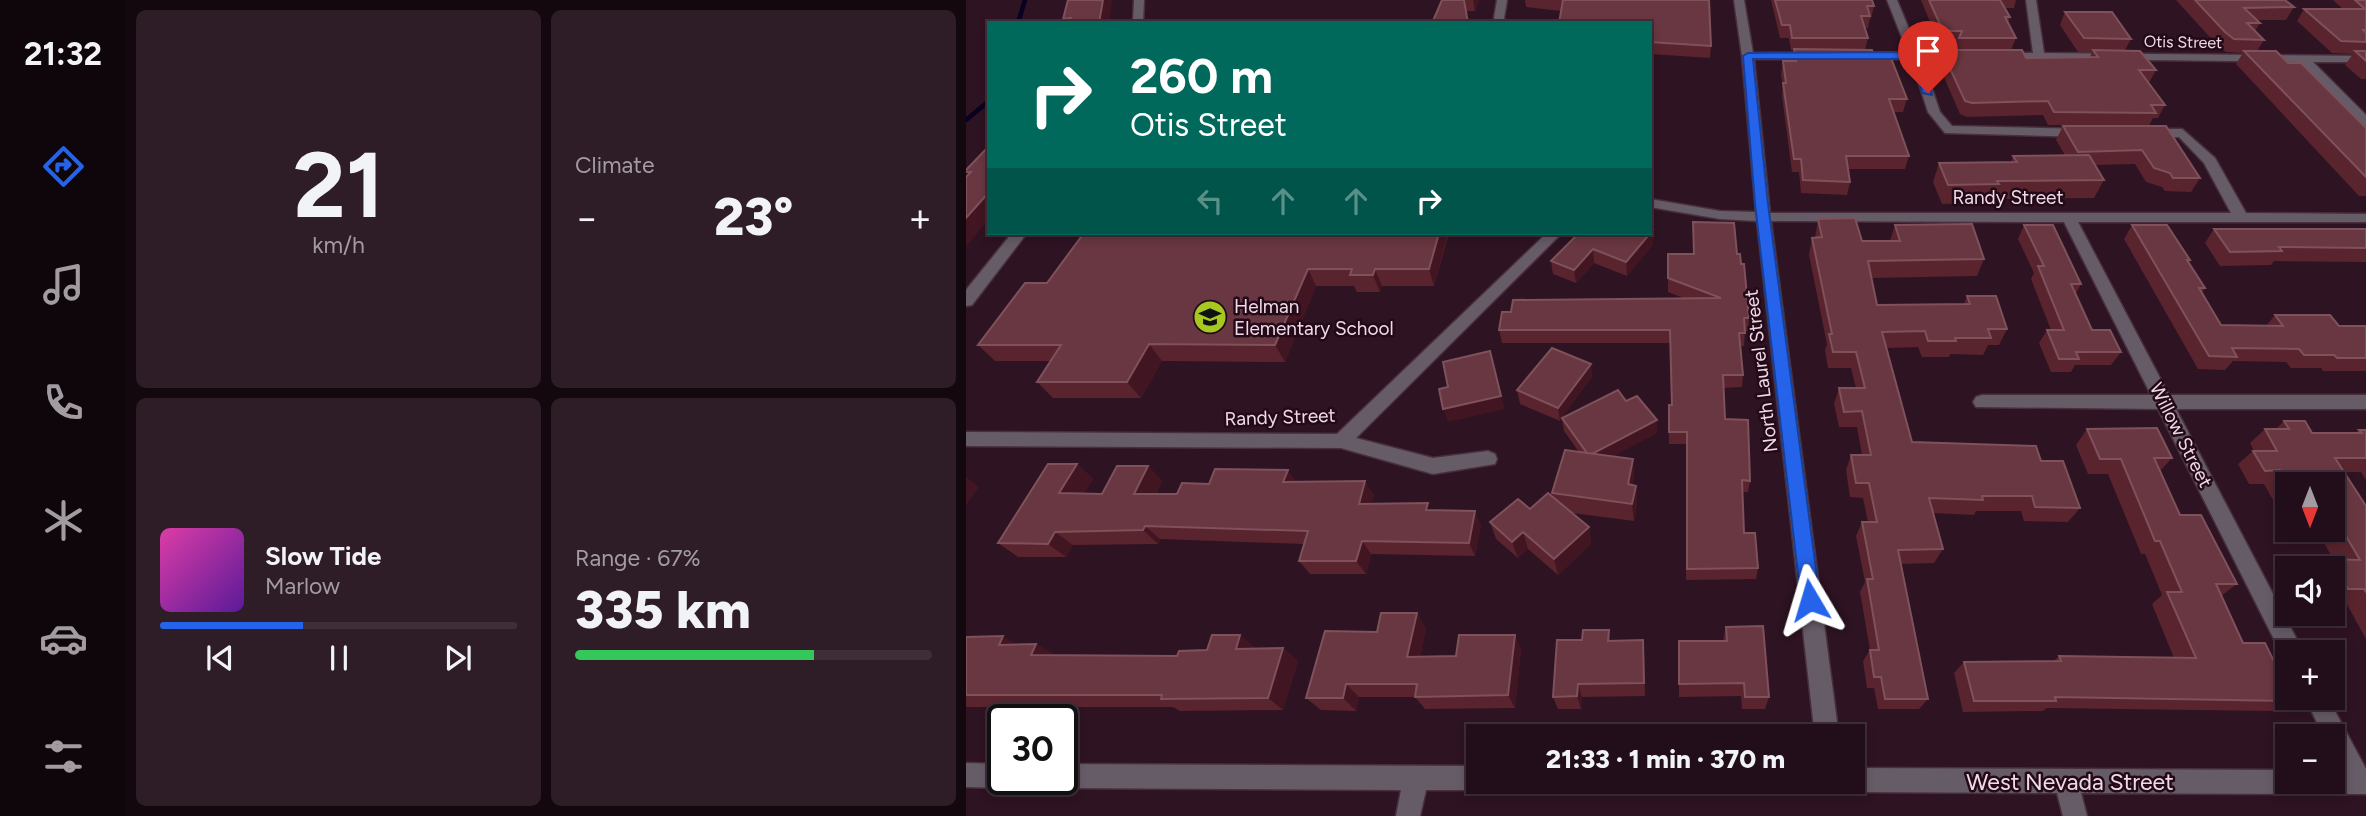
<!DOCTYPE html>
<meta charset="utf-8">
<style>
:root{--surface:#220e1a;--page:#2e1c27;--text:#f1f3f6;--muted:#a29ca2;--line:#3f2e39;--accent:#2563eb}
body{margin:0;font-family:Figtree,sans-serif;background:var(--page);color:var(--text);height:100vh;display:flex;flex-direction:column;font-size:26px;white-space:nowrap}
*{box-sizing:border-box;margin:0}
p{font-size:23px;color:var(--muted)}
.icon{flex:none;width:38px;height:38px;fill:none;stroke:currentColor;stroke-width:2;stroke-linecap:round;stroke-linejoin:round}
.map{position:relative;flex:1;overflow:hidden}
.panel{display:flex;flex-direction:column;gap:10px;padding:10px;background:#13080e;width:840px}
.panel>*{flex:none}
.hud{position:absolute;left:21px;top:21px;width:665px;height:214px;border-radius:0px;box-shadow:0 4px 10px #0003,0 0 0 2px var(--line);background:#00695c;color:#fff;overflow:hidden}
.needle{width:46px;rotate:180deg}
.buttons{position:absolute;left:1309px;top:472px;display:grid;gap:14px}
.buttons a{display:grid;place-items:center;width:70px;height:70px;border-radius:0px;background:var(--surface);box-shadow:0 4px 10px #0003,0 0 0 2px var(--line);font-size:35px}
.speed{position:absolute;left:21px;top:704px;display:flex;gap:14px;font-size:35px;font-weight:700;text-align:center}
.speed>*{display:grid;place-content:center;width:91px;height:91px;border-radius:50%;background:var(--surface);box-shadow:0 4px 10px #0003,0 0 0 2px var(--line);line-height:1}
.speed .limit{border:4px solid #111;border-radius:10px;background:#fff;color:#111}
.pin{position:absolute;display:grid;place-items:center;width:60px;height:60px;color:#fff;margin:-72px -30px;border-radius:50% 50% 50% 0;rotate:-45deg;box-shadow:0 0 7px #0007}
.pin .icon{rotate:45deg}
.me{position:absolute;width:77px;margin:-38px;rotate:353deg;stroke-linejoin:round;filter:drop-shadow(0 0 5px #0008)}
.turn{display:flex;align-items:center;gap:24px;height:147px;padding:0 28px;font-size:32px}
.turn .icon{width:91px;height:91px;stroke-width:2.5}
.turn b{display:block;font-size:49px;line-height:60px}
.lanes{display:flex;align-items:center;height:66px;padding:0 28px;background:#0003;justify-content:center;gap:35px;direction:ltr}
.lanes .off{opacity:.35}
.big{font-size:52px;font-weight:800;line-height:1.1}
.panel .tile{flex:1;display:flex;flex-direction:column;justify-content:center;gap:10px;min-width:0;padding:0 24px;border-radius:10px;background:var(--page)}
.panel .dial{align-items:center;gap:0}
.dial b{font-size:91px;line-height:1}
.song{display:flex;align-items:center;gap:21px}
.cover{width:84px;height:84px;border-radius:10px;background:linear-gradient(135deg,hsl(320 70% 55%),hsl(270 70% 35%))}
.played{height:7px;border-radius:4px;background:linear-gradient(90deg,var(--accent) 40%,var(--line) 40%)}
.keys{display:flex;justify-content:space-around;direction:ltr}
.heat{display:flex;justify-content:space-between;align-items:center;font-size:38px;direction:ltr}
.charge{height:10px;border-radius:5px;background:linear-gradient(90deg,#34c759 67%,var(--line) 0)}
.panel .tiles{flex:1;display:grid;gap:10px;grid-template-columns:repeat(2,1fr)}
.trip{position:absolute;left:500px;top:724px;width:399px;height:70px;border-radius:0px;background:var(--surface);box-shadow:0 4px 10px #0003,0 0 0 2px var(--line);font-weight:800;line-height:70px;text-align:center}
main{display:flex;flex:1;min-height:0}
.tabs{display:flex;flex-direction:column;width:126px;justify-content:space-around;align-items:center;background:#0e060a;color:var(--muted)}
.tabs .icon{width:49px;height:49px}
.tabs .current{color:var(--accent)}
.tabs b{font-size:32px;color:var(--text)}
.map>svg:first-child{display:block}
</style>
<main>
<nav class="tabs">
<b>21:32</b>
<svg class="icon current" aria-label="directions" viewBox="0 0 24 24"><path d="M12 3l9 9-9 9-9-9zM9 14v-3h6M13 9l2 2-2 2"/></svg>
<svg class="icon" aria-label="music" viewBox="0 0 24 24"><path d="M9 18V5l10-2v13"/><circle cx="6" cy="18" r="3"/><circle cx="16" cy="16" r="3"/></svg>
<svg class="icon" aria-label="phone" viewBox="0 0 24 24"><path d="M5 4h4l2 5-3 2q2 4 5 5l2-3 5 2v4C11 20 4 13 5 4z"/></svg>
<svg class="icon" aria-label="climate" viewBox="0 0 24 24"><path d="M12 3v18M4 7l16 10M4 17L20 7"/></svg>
<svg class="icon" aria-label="car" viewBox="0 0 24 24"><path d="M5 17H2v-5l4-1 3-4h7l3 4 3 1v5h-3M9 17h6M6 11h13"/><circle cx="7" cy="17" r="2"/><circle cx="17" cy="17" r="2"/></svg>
<svg class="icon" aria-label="filters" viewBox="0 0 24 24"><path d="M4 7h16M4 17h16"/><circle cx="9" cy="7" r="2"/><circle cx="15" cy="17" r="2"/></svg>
</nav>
<section class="panel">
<div class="tiles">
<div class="tile dial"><b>21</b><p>km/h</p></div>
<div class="tile"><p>Climate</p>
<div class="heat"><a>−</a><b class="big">23°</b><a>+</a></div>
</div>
<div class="tile">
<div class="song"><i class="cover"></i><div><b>Slow Tide</b><p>Marlow</p></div></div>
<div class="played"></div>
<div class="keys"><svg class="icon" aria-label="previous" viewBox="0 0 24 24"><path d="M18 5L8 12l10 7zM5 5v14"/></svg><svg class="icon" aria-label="pause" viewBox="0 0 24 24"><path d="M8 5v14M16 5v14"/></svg><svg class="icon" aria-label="next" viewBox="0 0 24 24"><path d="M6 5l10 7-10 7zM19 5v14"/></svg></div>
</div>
<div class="tile"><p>Range · 67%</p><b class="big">335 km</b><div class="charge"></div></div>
</div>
</section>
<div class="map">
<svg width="1400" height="816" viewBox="0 0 1400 816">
<rect width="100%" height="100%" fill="#2e1322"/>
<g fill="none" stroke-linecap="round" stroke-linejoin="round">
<!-- stream -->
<g stroke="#090021" stroke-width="4.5">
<path d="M52,23L59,0"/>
<path d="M0,120L23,101"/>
</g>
<defs>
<g id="minor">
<path d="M168,0H178L177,23H167Z"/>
<path d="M531,0H541L538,18L541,23H531L528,18Z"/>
<path d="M768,0H778L787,53H851L857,56L851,59H788L804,213H1265L1238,163L1213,137H1181L1175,133L1181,129H1216L1249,158L1280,213L1400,214V222H1112L1203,395H1400V409H1210L1338,653H1321L1319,661L1192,409L1010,407L1007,402L1010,397L1016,395H1185L1098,222L805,221L873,737H849L791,221L754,219L684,207V199L754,211L790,212L776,56Z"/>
<path d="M921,0H931L953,53H1008L1014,56L1008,59H956L974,112L986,126L1118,129L1124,133L1118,137L979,133L962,112L945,59H886L880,56L886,53H942Z"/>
<path d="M1060,0H1070L1078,53L1400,56V62H1347L1400,115V126L1396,125L1334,62L1032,58L1030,56L1036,53H1067Z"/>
<path d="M46,233H61L6,305L0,306V290Z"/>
<path d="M581,233H596L390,438L467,458L522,451L529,454L531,459L529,464L467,474L375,448L0,446V432L371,434Z"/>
<path d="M1339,698H1362L1400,769V794H1367L1358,791L1355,782H1367V770H1375L1367,754V737H1358Z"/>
<path d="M0,763L37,764V779H48L46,785L37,788L0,787Z"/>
<path d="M96,764L513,766V782H523L522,787L513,790H460L454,816H430L435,790L96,788L87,785L85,779H96Z"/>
<path d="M887,768L1321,770V782H1333L1330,791L1321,794L1115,793L1121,816H1097L1091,793L887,792L878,789L876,782H887Z"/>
</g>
</defs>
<!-- minor casing -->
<use href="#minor" stroke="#492f3d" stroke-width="3"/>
<!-- minor -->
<use href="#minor" fill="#665c68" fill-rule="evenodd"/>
</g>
<!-- wall -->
<g fill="#59242e">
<path d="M476,0H513L509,11H500Z"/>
<path d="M559,0H743L745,46L744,58L684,54V23L595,11L560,7Z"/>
<path d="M805,0H906L908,6L905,18H904L902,28H899L902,38L899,50L909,58L941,99L937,112H927L943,156L939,169H882L884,182L881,195L835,193L833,172H826L816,96L817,85L815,74L817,61H827L828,50H825L823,38H814Z"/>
<path d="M955,0H1050L1048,8H1038L1044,17L1042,23L1050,38L1045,50L1060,58L1124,57L1126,52H1112L1094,25L1099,12L1165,39L1159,50L1190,70L1183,83L1199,105L1192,118H1187L1183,126L1234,178L1225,192L1199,191L1196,187L1180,182L1169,164L1129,165L1138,180L1128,198L1027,199L1025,203L976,204L967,182L973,163L1045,162L1047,156L1099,155L1090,140L1097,126H1175L1082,125L1077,115L1001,117L994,114L977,75L981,62L990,50L991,44H973Z"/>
<path d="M1210,0H1319L1328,7L1320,20H1291L1294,23L1289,31L1298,40L1291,51L1322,63L1400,128V196H1393L1270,64L1277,53L1260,52L1251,45Z"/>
<path d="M1367,0H1400V79H1395L1379,65L1387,54L1366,53L1331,21L1338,9H1377Z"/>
<path d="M686,218L687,244L661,276L628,263L610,283L587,274L585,261Z"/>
<path d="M852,219L896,241H924L929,225L1018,259L1011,276L905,278L911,305L998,304L1001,296L1041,329L1033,345H1022L1017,355L984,354L983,357H956L952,347L920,348L946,442L1075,461L1114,508L1102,522L1058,521L1055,511H1010L1008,515L967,513L977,549L968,563L934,564L962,699L953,709H912L908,688H901L897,661L904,650L894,592L899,582L890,536L896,522H902L897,498L884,497L880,470L885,455H896L891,427H873L868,404L873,388H890L885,368H862L859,350L861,344L843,255L846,238H849Z"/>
<path d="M727,222L771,254L783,318L782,331H779L778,346H775L777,375L776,387L757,388L759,419L784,481L782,492H776L778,533L792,568L790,579L720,580L721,444H703V405H705L704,343H536L533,330L545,312L720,299L702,292V254H727Z"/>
<path d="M1058,225L1115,284L1110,293L1126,330L1155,352L1145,365H1109L1105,372H1085L1073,343L1081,330H1085L1065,279L1068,273L1052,239Z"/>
<path d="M1166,225L1224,260L1223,262L1239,288L1236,293L1255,325L1300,326L1309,315L1373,326H1400V371H1357L1355,368H1325L1320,362L1267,361L1259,370L1232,369L1158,239Z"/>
<path d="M1248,229H1400V262L1308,261L1305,265L1254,266L1239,243Z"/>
<path d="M483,233L468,286H416L414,292H391L388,286H350L319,362L196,361L175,398H87L71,382L84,361H29L12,345L81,283Z"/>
<path d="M625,364L626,377L596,417L660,401L691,433L647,456L667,459L668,477L666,485L670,486L671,504L668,521L606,513L623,527L625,544L592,575L562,549L552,558L530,539L524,522L564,509L587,497L586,493L613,452L598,431L596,418L594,421L554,404L551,390Z"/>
<path d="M1318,421L1346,433H1389L1393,430H1400V480L1395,472H1378L1400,506V639L1379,601H1367V569H1351L1365,559H1367L1351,530H1367V485H1321V517L1316,516L1298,484H1283L1272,464L1287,451H1288L1284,443L1299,429H1310Z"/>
<path d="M1121,429L1206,458L1194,471L1214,515L1271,584L1255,596L1277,643L1327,701L1306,711L1081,708L1077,711L997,712L988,673L998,662L1088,661L1093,656L1208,658L1186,604L1196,595L1179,554H1175L1142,474H1122L1110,445Z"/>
<path d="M111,464L127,479L118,494H136L182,466L196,481L190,494H211L243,484L322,470L330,482L408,495L405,504L465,510L515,525L509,556L405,554L400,574H344L333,561L338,544L194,539L192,544L107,545L100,557H52L32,543Z"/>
<path d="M760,627L803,697L799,709H776L775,696L713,697V641H757Z"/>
<path d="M460,628L454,657L490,656L555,649L549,708L459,709L449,697H393L390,711L355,710L340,698L411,632Z"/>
<path d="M643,630L644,641L678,654L679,696L616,697L615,709H592L587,697L616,640Z"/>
<path d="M274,635L289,648H317L332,661L317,710L214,711L207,707H0V637L51,644H70L89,655L211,656L241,650Z"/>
</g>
<!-- shaded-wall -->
<g fill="#411521">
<path d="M137,0H146L143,23H133Z"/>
<path d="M507,0H513L509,11Z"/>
<path d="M105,18L108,23H99L97,19Z"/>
<path d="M23,192V219L0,247V218Z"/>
<path d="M686,218L687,244L661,276L660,262L684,233V221Z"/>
<path d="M473,233H482L468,286L463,269Z"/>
<path d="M627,249L628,263L610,283L608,270Z"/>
<path d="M342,269L350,286L319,362L309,345Z"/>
<path d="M409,269L416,286L414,292L407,275Z"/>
<path d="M183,344L196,361L175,398L161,382Z"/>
<path d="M524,351L539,409L482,422L477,409Z"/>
<path d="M625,364L626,377L594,421L592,408Z"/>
<path d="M691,420V433L625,468L623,455Z"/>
<path d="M667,459L668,477L663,502L662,484Z"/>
<path d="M111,464L127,479L110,508L93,493Z"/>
<path d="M182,466L196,481L183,508L168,494Z"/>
<path d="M322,470L332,484L317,482Z"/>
<path d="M0,477L13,487L0,505Z"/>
<path d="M399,481L408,495L402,518L393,504Z"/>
<path d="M670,486L671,504L668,521L666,504Z"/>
<path d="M509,511L515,525L509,556L503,543Z"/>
<path d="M179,526L194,539L192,544L177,530Z"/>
<path d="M623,527L625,544L592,575L588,559Z"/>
<path d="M89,532L107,545L100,557L82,544Z"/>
<path d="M557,532L562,549L552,558L546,542Z"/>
<path d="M396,541L405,554L400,574L390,561Z"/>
<path d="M451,613L460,628L451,671L441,657Z"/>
<path d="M274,635L290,649H270Z"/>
<path d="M549,635L555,649L549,708L542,695Z"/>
<path d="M37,636L61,650L33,645Z"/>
<path d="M70,644L94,657L65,655Z"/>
<path d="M317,648L332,661L317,710L302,698Z"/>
<path d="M380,684L393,697L390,711L377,698Z"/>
<path d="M612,684L616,697L615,709L611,696Z"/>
</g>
<!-- building -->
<g fill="#693741" stroke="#7e515b" stroke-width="2">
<path d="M102,0H137L133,23H103L105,18L97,19Z"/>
<path d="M476,0H498L502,23H466Z"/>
<path d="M597,0H743L745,46L684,42V23H593Z"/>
<path d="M809,0H906L908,6H901L904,16H895L902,38H826L824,25H816Z"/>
<path d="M963,0H1034L1044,17H1039L1050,38H993L996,31H977Z"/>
<path d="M1229,0H1319L1328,7L1278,8L1294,23H1281L1298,40L1268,39L1259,32Z"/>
<path d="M1389,0H1400V30H1397L1400,33V42L1375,41L1338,9H1399Z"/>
<path d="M1099,12H1146L1165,39L1118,38Z"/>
<path d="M828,49L906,50L909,58H925L941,99H923L943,156H880L884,182L837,180L835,159H828L817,83H820L817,61H830Z"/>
<path d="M987,50H1056L1060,58L1132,57L1127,50L1174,51L1190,70H1173L1199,105H1185L1190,113L1088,112L1082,101L1006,103L999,101L981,62Z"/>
<path d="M1278,51H1310L1322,63H1335L1400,128V177Z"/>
<path d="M1389,51H1400V61Z"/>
<path d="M1097,126H1200L1234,178H1207L1204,173L1188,168L1176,150L1112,152Z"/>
<path d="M23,146V192L0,218V177L5,172H0V170Z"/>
<path d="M1123,155L1138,180L1031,181L1033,184L982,185L973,163L1051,162L1047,156Z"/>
<path d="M889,218L896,241H934L929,225L1006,224L1018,259L902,261L911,305L1004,304L1001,296H1030L1041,329H1022L1025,338H989L990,341H962L959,331L916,332L946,442L1070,446L1075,461H1097L1114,508L1069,507L1066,496H1016L1017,500L963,498L977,549L932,550L962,699H919L915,677H908L904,650H913L901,579H907L896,522H911L903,483H890L885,455H905L896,411L878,412L873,388H899L890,352H867L863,334H866L846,238L856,237L852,219Z"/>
<path d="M727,222L768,223L771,254H774L775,264H778L783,318H778L779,333H773L777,375H757L759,419L782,420L784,481L776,480L778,533H789L792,568L721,569V432H703V405H706L704,330H533L536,312H545L547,300L755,298L702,278V254H728Z"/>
<path d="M1058,225H1087L1115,284H1105L1126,330H1144L1155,352H1110L1113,359H1093L1081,330H1098L1072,266H1078Z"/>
<path d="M1166,225H1201L1224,260H1221L1239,288H1233L1255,325L1317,326L1309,315H1364L1373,326H1400V358H1371L1368,355H1338L1333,349L1266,348L1271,357L1243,356Z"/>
<path d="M684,229L687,230L660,262L627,249L608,270L585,261L613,233H684Z"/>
<path d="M1248,229H1400V248L1313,247L1316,251L1264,252Z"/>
<path d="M118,233H473L463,269H409L407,275H384L386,269H342L309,345L183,344L161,382H71L95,345H12L59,283H81Z"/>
<path d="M586,348L625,364L592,408L551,390Z"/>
<path d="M524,351L535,396L477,409L473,389L482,387L477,362Z"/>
<path d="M652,390L660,401L671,396L691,420L626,454L621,453L596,418Z"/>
<path d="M1318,421H1339L1346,433H1396L1393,430H1400V458H1369L1400,506V592L1398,589H1382L1365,559L1394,560L1367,514V485H1322L1314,470L1299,471L1287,451H1311L1299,429H1323Z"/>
<path d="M1191,428L1206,458H1188L1214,515H1235L1271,584H1250L1277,643H1299L1321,688V698H1326L1327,701L1089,697L1090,701H1008L998,662L1095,661L1093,656L1230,658L1201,592H1216L1194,541H1189L1155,459H1134L1121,429Z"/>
<path d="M599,450L667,459L662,484L670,486L666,504L586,493Z"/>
<path d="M82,464H111L93,493L136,494L151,466H182L168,494H211L216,483L243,484L249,469L322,470L317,482L399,481L393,504L462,503L460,510L509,511L503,543L396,541L390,561H333L342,531L179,526L177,530L89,532L82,544L32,543Z"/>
<path d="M582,493L623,527L588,559L557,532L546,542L524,522L552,499L564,509Z"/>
<path d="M415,613H451L441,657L490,656L493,635H549L542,695L449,697L451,684H380L377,698H340L359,631L411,632Z"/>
<path d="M797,626L803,697H779L778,683L713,684V641H761L760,627Z"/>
<path d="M617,630H643L642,641L677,640L678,683L612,684L611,696L587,697L591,640H616Z"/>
<path d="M246,635H274L270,649L317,648L302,698L195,699L196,695H0V637L37,636L33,645L70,644L65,655L211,656L213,651L241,650Z"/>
</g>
<!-- route -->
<path fill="#2563eb" stroke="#184099" stroke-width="2" d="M947,52L962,74L966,95L956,93L952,74L943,59H787L802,204L854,600L851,606L844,609L837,606L835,600L789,204L777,56L782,53Z"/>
<!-- icons -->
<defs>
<symbol id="school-disc" viewBox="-11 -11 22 22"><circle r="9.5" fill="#a6c820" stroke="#240a19"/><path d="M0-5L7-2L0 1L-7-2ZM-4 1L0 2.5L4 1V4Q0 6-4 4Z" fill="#111"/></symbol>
</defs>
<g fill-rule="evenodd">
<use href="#school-disc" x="225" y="298" width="38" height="38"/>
</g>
<g text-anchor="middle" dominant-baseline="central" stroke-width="5" stroke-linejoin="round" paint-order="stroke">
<!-- far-street labels -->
<g font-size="16" fill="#efdbe5" stroke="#240a19">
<text transform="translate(1217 42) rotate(1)">Otis Street</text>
</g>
<!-- street labels -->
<g font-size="19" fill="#efdbe5" stroke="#240a19">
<text x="1042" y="197">Randy Street</text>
<text transform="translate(795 371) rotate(-97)">North Laurel Street</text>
<text transform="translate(314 417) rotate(-2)">Randy Street</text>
<text transform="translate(1215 435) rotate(63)">Willow Street</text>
</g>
<!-- poi labels -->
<g font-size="19" fill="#efdbe5" stroke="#240a19" text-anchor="start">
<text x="268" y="306">Helman<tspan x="268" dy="22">Elementary School</tspan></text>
</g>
<!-- near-street labels -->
<g font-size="23" fill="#efdbe5" stroke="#240a19">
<text x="1104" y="782">West Nevada Street</text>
</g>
</g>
</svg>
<div class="buttons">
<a><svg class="needle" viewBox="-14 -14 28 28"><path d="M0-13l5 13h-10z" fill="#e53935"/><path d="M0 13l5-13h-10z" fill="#a29ca2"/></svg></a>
<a><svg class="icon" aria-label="sound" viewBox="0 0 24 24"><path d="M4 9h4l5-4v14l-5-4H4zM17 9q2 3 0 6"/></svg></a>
<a>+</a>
<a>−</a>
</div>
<div class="speed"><div class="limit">30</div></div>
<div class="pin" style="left:962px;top:93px;background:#d93025"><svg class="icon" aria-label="arrive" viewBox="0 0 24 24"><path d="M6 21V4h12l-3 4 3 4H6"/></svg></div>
<svg class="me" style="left:844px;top:600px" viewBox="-20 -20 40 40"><path d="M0-17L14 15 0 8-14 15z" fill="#2563eb" stroke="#fff" stroke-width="4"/></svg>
<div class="trip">21:33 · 1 min · 370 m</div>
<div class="hud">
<div class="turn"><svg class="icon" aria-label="right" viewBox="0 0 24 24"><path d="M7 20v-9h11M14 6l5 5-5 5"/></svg><div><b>260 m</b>Otis Street</div></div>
<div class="lanes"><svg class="icon off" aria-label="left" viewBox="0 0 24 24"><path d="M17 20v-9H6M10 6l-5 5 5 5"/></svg><svg class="icon off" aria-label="ahead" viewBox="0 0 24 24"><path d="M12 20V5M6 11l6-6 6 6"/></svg><svg class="icon off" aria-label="ahead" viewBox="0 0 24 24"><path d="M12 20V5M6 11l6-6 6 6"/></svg><svg class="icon" aria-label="right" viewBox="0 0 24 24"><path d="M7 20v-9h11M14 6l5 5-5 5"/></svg></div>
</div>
</div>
</main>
